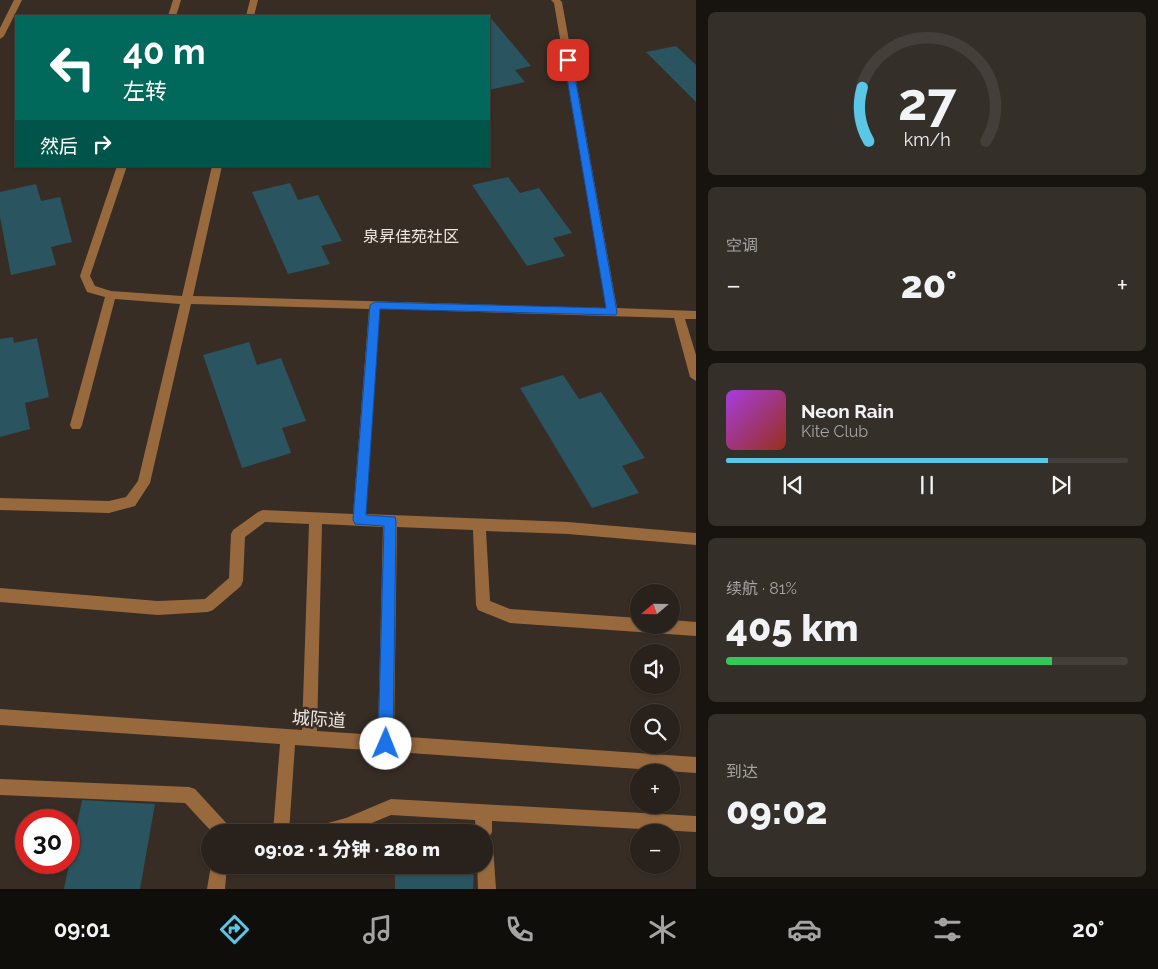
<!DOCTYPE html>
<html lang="zh">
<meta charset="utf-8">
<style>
:root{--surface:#29221c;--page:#352f29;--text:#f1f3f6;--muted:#a5a4a3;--line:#453f3b;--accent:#5bc7e7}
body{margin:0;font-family:Raleway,"Noto Sans SC",sans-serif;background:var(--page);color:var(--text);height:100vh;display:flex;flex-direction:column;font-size:19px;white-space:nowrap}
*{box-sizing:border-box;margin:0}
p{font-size:16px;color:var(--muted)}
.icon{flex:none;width:28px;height:28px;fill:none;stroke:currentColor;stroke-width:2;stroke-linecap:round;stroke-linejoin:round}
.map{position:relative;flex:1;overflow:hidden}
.details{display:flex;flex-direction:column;gap:12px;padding:12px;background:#17130f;width:462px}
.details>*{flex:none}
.hud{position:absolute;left:15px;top:15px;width:475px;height:152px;border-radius:0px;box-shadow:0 1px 4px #0004,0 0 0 1px var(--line);background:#00695c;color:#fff;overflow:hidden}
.needle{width:32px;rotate:250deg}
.buttons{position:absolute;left:630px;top:584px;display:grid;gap:10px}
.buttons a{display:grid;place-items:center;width:50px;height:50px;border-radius:50%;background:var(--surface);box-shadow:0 1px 4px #0004,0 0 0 1px var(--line);font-size:25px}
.speed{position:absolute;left:15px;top:809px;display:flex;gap:10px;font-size:25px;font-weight:700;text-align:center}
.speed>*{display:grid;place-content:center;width:65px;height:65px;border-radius:50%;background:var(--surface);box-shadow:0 1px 4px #0004,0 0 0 1px var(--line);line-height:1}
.speed .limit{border:8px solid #d22;background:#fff;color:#111}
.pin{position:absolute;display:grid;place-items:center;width:42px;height:42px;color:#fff;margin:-21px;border-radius:10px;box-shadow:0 2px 8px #0006}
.me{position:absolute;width:55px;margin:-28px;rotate:1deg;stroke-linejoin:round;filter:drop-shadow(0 0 4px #0008)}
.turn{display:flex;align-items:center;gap:18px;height:105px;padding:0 25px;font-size:22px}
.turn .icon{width:65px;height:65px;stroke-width:2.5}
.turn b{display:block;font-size:35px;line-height:42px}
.then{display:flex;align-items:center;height:48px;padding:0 25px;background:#0003;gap:10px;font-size:19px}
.big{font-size:38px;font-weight:800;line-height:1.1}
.details .tile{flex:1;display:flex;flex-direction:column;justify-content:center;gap:8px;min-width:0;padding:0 18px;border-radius:8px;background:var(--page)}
.details .dial{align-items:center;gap:0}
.dial svg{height:130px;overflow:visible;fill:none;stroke:var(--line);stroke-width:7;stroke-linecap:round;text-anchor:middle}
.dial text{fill:var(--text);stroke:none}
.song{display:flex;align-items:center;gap:15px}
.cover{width:60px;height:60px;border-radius:8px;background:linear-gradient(135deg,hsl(280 70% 55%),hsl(10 70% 35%))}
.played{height:5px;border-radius:2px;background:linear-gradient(90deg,var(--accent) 80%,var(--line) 80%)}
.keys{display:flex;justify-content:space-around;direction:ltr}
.heat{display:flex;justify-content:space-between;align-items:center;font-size:28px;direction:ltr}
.charge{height:8px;border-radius:4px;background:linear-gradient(90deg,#34c759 81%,var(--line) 0)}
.trip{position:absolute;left:201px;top:824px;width:292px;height:50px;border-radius:25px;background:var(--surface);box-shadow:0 1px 4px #0004,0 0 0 1px var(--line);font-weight:800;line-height:50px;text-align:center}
.tabs{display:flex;height:80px;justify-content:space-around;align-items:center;background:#100e0b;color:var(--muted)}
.tabs .icon{width:35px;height:35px}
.tabs .active{color:var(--accent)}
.tabs b{font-size:22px;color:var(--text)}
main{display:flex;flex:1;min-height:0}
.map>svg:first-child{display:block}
</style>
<main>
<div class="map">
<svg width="696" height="889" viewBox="0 0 696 889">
<rect width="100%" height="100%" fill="#372d25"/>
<!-- building -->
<g fill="#295460">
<path d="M489,16L531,66L515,70L525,82L489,90Z"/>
<path d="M676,46L696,65V102L646,52Z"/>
<path d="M508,177L520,193L539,188L572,233L553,238L565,256L527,266L472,185Z"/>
<path d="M290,183L298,200L318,195L342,241L321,246L330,264L288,274L252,192Z"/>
<path d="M36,184L41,201L60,197L72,242L51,247L56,265L11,275L0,217V192Z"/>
<path d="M13,337L14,343L37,338L49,397L25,403L30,429L0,437V339Z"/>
<path d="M249,342L257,365L281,358L306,421L282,428L291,453L242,468L203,355Z"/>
<path d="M563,375L579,399L601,392L645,458L622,466L639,493L592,508L520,388Z"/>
<path d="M82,800L155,804L140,889H64Z"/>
<path d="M395,865L474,870L473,889H395Z"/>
</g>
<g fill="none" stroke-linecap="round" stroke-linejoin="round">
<!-- minor -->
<g fill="#99693e" fill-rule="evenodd">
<path d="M14,0H22L4,36L0,39V28Z"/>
<path d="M173,0H181L176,16H168Z"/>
<path d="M250,0H258L254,16H246Z"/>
<path d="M551,0H560L562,2L617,308L696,311V319H685L696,355V381L690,377L674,318L380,309L366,514L568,522L696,533V545L568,534L486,531L490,601L510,609L639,618V625H671V620L696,622V636L510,623L478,610L476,605L473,530L397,527L394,736L696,757V773L295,745L289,832H273L280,744L0,725V709L302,730L309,524L265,522L245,537L243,581L241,586L213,610L208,612L158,615L0,602V588L158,601L205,599L229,578L231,534L233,530L258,512L263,510L353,514L369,309L191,304L150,483L135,506L109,513L0,510V498L109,501L126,497L138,481L180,304L115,299L82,425L80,429H72L70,425L105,297L87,292L80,276L117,166H127L90,276L95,286L111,291L182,296L212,166H222L193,296L606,308L554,3ZM322,524L383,527L378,735L317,731Z"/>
<path d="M0,779L189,787L195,789L229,826L231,832H212L185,803L0,795Z"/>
<path d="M391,799L696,816V832L492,821V832L488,839L491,840L493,846L496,889H478L477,865H485V832H476L475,820L391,815L350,832H315L317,826L346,818Z"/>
<path d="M211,865H227L225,889H207Z"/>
</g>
</g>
<!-- route -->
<path fill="#1a73e8" stroke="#114b97" d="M568,58L572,60L617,312L616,315L380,309L366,515L395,517L396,521L393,744L390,748L386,751L381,748L378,744L384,526L355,524L353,520L370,305L375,302L606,308L564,60Z"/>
<g text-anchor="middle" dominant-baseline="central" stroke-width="5" stroke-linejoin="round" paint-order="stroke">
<!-- neighbourhood labels -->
<g font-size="16" fill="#ede6e1" stroke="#372d25">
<text x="411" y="236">泉昇佳苑社区</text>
</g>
<!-- near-street labels -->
<g font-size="18" fill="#ede6e1" stroke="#372d25">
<text transform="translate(319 719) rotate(4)">城际道</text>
</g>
</g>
</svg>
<div class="buttons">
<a><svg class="needle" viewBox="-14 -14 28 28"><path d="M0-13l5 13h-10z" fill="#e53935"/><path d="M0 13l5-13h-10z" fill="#a5a4a3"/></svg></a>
<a><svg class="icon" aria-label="sound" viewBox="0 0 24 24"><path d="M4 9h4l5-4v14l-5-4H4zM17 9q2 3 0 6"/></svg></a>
<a><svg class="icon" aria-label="search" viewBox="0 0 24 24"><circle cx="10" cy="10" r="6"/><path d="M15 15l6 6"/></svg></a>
<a>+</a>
<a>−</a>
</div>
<div class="speed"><div class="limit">30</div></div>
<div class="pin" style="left:568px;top:60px;background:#d93025"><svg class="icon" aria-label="arrive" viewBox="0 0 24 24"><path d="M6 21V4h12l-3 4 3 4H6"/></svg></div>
<svg class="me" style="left:386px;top:744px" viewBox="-20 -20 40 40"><circle r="19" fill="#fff"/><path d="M0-13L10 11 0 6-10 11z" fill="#1a73e8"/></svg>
<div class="trip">09:02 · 1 分钟 · 280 m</div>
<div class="hud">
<div class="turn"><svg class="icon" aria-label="left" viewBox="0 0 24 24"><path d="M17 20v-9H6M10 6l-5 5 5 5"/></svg><div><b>40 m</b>左转</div></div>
<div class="then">然后<svg class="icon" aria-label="right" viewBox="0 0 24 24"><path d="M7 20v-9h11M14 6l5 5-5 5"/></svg></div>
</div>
</div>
<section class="details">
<div class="tile dial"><svg viewBox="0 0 100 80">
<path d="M14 69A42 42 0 1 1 86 69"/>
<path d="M14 69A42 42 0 0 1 10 36" stroke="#5bc7e7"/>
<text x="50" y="56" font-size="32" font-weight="700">27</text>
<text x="50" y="72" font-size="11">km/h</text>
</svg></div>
<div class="tile"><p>空调</p>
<div class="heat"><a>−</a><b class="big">20°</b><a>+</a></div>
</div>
<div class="tile">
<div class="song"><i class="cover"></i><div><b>Neon Rain</b><p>Kite Club</p></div></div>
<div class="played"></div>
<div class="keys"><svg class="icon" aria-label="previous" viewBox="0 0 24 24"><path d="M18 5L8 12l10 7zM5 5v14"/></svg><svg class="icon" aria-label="pause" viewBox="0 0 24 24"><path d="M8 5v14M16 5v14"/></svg><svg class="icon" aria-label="next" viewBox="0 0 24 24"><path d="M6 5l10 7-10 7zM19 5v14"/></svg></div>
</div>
<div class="tile"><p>续航 · 81%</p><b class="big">405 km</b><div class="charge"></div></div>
<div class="tile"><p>到达</p><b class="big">09:02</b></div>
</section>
</main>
<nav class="tabs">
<b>09:01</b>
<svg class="icon active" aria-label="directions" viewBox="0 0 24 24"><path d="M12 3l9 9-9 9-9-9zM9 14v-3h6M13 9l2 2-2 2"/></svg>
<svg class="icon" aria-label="music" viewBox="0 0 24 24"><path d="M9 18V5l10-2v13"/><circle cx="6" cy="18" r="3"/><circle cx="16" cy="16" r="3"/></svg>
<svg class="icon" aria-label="phone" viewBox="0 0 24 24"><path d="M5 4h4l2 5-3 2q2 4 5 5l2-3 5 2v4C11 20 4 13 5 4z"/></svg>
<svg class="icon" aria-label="climate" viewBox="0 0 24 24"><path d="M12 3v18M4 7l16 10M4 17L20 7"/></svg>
<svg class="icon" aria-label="car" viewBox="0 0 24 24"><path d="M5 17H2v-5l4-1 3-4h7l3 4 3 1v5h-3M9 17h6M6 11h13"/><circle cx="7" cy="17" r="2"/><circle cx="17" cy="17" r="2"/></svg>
<svg class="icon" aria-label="filters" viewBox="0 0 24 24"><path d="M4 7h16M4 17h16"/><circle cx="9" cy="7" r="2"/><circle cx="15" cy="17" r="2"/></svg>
<b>20°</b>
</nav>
